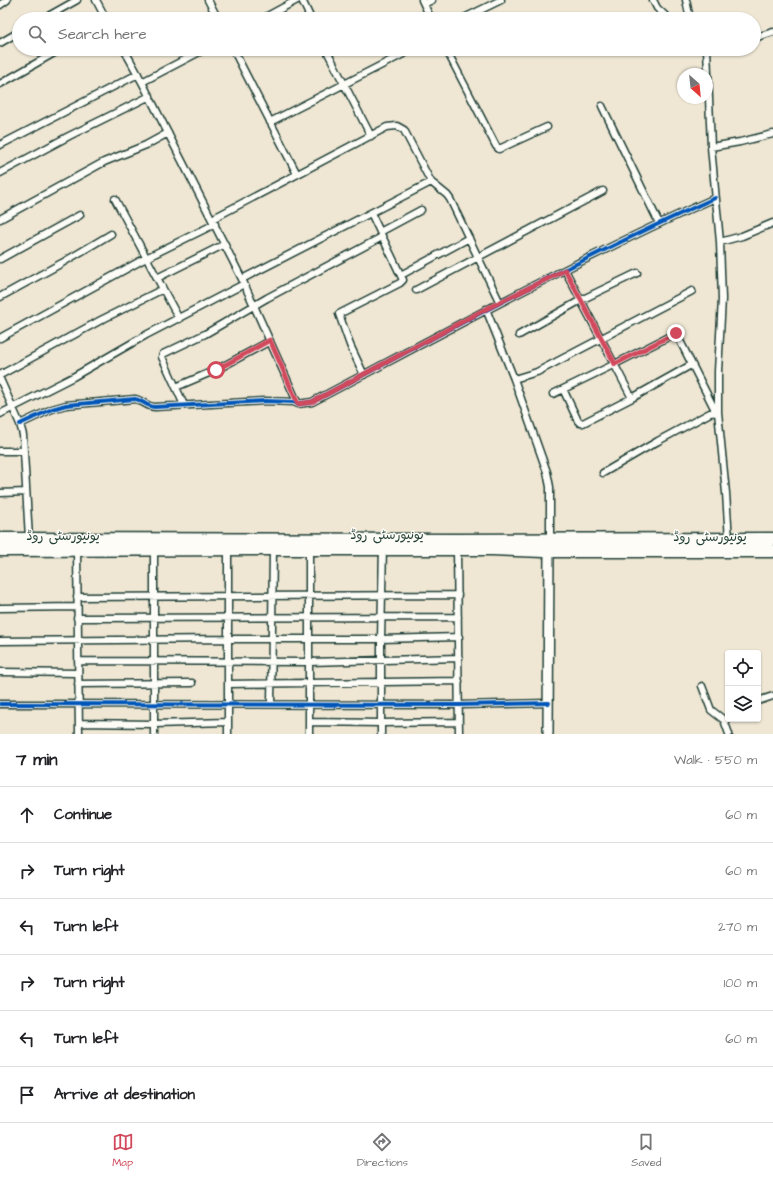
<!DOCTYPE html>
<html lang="en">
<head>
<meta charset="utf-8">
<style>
  body { margin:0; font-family:"Architects Daughter","Playpen Sans Arabic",sans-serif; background:#f6f6f6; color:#202124 }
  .controls { position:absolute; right:12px; bottom:12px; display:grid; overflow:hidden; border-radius:4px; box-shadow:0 1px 3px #0004 }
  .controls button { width:36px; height:36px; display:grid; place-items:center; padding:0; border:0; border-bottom:1px solid #e0e0e0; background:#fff; color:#202124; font:20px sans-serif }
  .compass { position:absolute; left:677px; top:68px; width:36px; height:36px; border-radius:50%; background:#fff; box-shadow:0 1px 3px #0004; rotate:153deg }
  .stop { position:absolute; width:12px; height:12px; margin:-9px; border:3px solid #d1495b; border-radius:50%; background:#fff }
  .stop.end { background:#d1495b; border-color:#fff; box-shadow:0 1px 4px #0008 }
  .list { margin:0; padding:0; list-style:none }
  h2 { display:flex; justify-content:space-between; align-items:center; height:52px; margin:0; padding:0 16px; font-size:17px }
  h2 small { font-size:13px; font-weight:400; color:#757577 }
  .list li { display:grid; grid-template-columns:26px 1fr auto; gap:12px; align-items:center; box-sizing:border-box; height:56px; padding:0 16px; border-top:1px solid #e0e0e0 }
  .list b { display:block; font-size:15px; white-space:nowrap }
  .list em { font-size:13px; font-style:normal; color:#757577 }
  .icon { flex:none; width:22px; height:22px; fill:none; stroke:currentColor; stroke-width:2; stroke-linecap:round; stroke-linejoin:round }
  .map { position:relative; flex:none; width:773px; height:734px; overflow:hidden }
  .search { position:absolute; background:#fff; box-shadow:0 1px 3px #0004; left:12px; right:12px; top:12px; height:44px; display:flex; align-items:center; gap:10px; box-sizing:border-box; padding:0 14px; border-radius:22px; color:#757577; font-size:15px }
  .sheet { height:388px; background:#fff }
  nav { display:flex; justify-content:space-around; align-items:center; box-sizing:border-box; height:56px; border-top:1px solid #e0e0e0; background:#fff; font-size:11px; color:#757577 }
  nav a { display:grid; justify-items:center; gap:2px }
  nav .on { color:#d1495b }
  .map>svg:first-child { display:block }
</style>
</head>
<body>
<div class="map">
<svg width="773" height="734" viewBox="0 0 773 734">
  <rect width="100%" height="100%" fill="#efe7d4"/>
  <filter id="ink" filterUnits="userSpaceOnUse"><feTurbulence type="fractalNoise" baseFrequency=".025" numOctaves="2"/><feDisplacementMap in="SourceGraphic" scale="8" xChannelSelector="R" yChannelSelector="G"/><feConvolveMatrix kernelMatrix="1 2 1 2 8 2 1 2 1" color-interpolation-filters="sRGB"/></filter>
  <g filter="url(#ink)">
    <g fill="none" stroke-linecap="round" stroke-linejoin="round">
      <g stroke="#1f3d34" stroke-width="9">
        <path id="street" d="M96,0L106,19
          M208,0L218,19
          M302,0L311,19
          M422,0L431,19
          M653,0L657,8L669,19
          M686,0L690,19
          M424,4L432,0
          M0,5L7,0
          M43,19L77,0
          M262,19L297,0
          M462,19L501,0
          M754,38L773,32
          M0,43L19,32
          M124,49L142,82L242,279L298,404
          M233,49L297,174
          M326,49L371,136
          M446,49L496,146L499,149L547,127
          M707,49L711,147L720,242L722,299L718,371V412L726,493L729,540
          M142,82L205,49
          M0,84L61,49
          M602,106L659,223
          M270,122L413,49
          M0,145L138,74
          M711,147L740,142L773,134
          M0,173L69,136L150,96
          M115,199L179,319
          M0,219L104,162L146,145L168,133
          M212,219L387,127L397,126L404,130L431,182L447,195L450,199L500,303
          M380,232L421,210
          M720,242L742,236L773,223
          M0,259L80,215
          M565,270L632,398
          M401,275L469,238
          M157,278L225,244
          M242,279L431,182
          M416,290L603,191
          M0,297L62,263L111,234
          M486,309L514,379L547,472L550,487V540
          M519,335L581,300L637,273
          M0,338L146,258L215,224
          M0,375L101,320L163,289
          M364,375L350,345L339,314L400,283L403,280L371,213
          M0,379L20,424L23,435L29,538
          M514,379L537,372L692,291
          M176,387L216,370L270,341
          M563,389L578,421L580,423H583L632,398L691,365
          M553,394L615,364L676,333L714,408V412
          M184,405L162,357L163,354L205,334L267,298L382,237
          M0,414L73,377L146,335L244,284
          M20,424L52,409L66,405L135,399C142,400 147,407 155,407L265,401L294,402L298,404L312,402C445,332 578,259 715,198
          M0,451H24
          M603,473L658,441L710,413L717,412
          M0,493L26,492
          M457,548L459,734
          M309,549V734
          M77,550L79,734
          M77,597L458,595
          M0,608L77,607
          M77,618L458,617
          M0,641L228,639H381L459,637
          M78,661L309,662L459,658
          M0,672L78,673
          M78,684L192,683
          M228,684L459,681
          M702,686L711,710L724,720L729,734
          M758,701L773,696
          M0,704L459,705L549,703
          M271,704L273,549
          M309,722L381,723L459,722
          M79,723L154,724L228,722
          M154,734V550
          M228,734V549
          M381,734V639L383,547"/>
      </g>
      <g stroke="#1f3d34" stroke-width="12">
        <path id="secondary" d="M548,734L549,545"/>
      </g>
      <g stroke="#1f3d34" stroke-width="15">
        <path id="highway" d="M0,539L457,540L773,539
          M0,550L273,549H492L544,551H773"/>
      </g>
      <use href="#street" stroke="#fdfcf7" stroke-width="6"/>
      <use href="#secondary" stroke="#fdfcf7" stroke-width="9"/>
      <use href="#highway" stroke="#fdfcf7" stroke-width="12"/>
      <g stroke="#fdfcf7" stroke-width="6">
        <path id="cycleway" d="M20,424L52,409L66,405L135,399C142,400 147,407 155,407L265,401L294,402L298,404L312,402C445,332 578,259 715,198
          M0,704L459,705L549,703"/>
      </g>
      <use href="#cycleway" stroke="#0057b8" stroke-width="4"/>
    </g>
  </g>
  <g fill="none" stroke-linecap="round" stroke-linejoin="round" filter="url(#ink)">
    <path stroke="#d1495b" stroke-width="5" d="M216,370L270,340L298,404L312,402L486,309L565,270L615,364L676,333"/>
  </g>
  <g text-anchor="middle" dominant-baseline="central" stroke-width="3" stroke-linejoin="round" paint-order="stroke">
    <g font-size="13" fill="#1f3d34" stroke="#fdfcf7">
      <text x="387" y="535">یونیورسٹی روڈ</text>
      <text x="63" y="536">یونیورسٹی روڈ</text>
      <text x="710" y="537">یونیورسٹی روڈ</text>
    </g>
  </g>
</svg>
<div class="controls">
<button><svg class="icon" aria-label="locate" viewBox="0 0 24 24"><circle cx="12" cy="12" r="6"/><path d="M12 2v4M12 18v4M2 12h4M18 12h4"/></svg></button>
<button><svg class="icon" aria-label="layers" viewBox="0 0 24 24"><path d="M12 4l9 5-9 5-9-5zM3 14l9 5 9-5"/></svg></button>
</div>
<svg class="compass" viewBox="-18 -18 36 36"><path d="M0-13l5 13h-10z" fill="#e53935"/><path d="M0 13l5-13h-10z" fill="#757577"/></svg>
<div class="stop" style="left:216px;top:370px"></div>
<div class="stop end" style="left:676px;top:333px"></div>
<div class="search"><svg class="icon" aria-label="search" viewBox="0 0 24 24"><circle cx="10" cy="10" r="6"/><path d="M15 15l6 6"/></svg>Search here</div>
</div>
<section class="sheet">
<h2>7 min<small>Walk · 550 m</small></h2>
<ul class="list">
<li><svg class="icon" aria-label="ahead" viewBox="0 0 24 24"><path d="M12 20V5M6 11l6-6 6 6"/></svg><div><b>Continue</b></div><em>60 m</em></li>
<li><svg class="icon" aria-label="right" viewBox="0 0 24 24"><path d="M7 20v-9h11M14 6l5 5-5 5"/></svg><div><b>Turn right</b></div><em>60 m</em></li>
<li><svg class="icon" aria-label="left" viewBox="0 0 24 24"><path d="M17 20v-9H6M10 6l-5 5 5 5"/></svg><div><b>Turn left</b></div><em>270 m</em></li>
<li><svg class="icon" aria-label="right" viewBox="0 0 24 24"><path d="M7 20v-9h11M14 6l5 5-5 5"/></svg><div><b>Turn right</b></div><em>100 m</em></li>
<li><svg class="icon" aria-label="left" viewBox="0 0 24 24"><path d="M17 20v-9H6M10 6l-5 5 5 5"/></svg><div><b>Turn left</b></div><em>60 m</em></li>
<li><svg class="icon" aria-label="arrive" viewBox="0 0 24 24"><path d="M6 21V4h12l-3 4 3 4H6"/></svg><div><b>Arrive at destination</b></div></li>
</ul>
</section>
<nav>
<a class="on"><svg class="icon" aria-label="map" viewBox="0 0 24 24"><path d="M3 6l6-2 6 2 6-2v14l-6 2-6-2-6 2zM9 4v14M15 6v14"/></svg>Map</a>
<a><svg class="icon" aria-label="directions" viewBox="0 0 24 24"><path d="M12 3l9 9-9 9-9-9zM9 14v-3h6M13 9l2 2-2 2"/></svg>Directions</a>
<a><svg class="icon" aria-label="saved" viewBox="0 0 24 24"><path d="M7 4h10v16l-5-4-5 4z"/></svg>Saved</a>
</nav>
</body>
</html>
